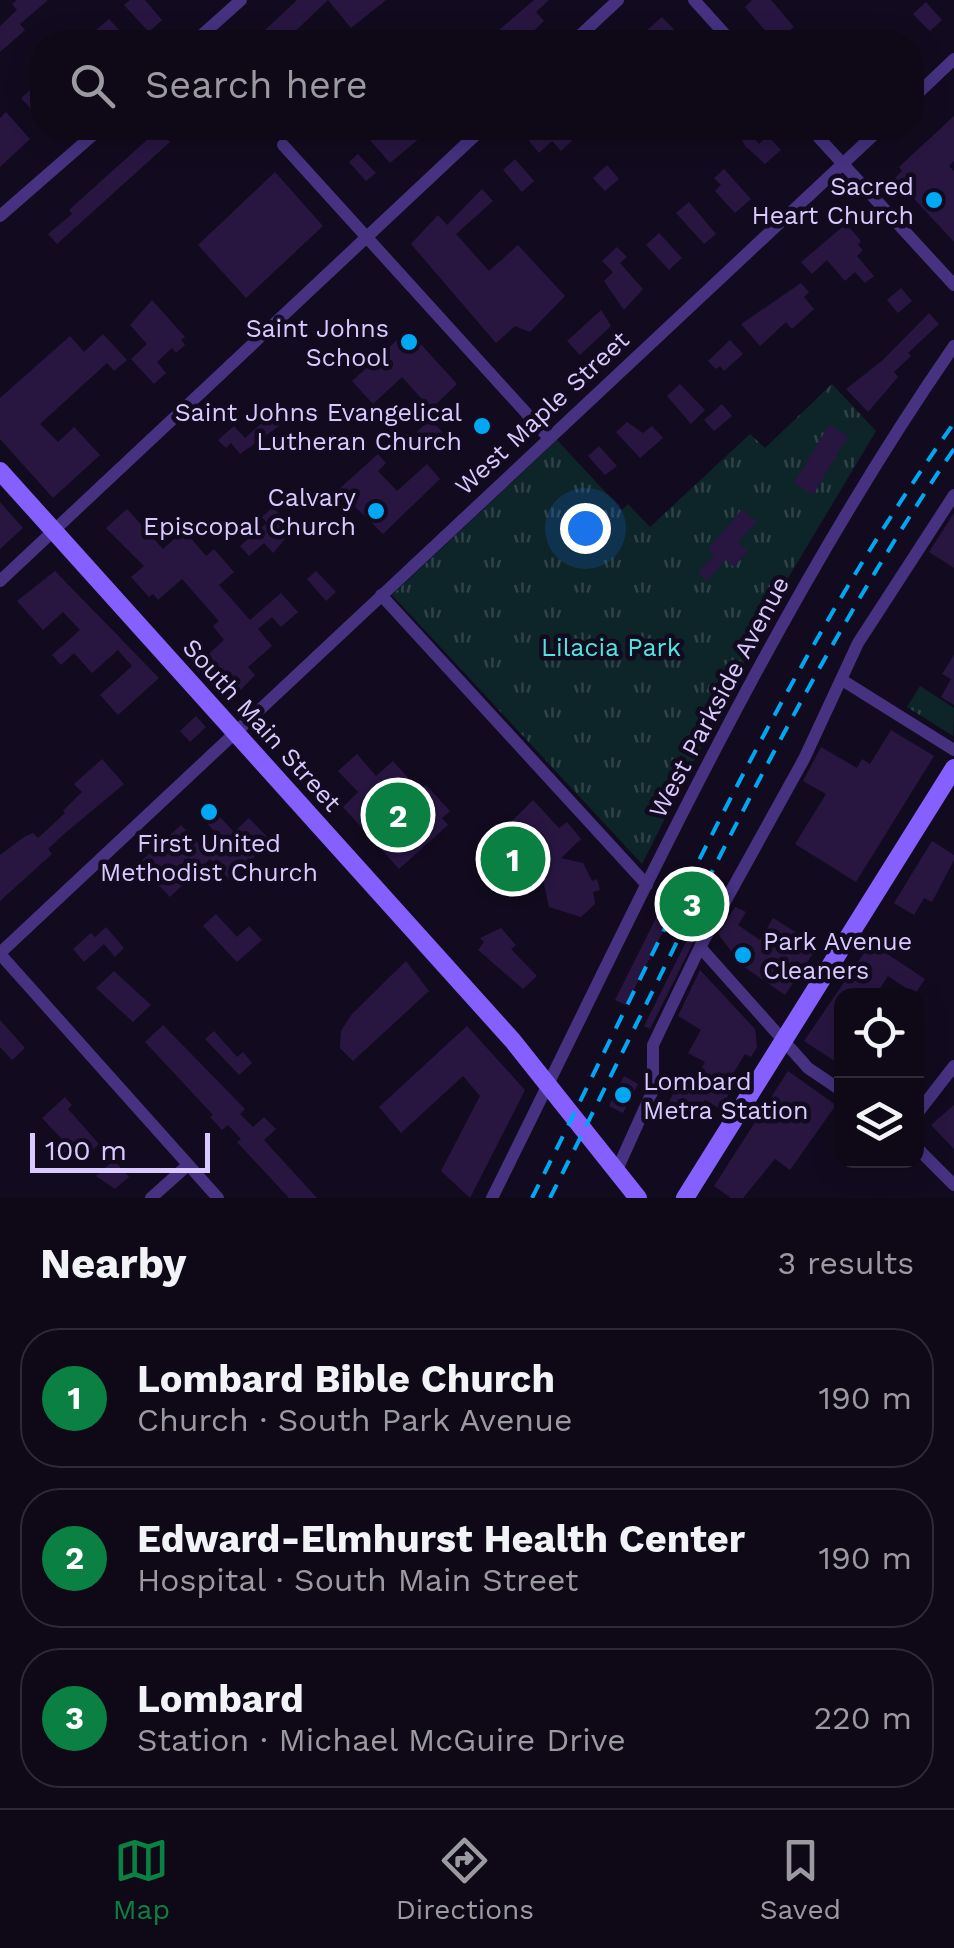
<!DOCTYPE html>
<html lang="en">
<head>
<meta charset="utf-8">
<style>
  body { margin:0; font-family:"Work Sans",sans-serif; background:#1c1624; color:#f1f3f6 }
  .controls { position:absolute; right:30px; bottom:30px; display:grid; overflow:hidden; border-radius:20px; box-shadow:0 5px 25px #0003 }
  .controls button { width:90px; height:90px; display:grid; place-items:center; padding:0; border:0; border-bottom:2px solid #2e2936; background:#0e0817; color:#f1f3f6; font:50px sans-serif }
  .scale { position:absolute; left:30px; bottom:25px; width:180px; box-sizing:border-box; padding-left:10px; border:5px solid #dac9ff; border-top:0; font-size:28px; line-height:35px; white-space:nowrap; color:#dac9ff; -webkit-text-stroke:8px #120b1f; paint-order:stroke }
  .you { position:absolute; left:585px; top:528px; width:35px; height:35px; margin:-25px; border:8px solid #fff; border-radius:50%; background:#1a73e8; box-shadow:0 0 0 15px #1a73e833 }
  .badge { display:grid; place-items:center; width:65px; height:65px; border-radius:50%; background:#0b8043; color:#fff; font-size:32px; font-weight:700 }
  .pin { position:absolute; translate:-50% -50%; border:5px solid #fff; box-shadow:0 2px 10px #0006 }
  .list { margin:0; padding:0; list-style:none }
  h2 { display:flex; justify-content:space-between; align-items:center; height:130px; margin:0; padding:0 40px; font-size:42px }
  h2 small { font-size:32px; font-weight:400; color:#9b9aa1 }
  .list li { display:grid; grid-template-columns:65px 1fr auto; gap:30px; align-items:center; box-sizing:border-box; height:140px; margin:0 20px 20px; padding:0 20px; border:2px solid #2e2936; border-radius:40px }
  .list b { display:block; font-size:38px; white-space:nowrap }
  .list p { margin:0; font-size:32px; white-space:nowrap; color:#9b9aa1 }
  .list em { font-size:32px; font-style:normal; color:#9b9aa1 }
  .icon { flex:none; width:55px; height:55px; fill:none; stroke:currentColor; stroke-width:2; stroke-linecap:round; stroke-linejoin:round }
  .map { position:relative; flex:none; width:954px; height:1198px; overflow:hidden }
  .search { position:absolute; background:#0e0817; box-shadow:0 5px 25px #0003; left:30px; right:30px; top:30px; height:110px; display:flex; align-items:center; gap:25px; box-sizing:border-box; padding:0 35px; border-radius:40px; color:#9b9aa1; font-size:38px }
  .sheet { height:610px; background:#0e0817 }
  nav { display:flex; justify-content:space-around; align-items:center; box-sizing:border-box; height:140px; border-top:2px solid #2e2936; background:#0e0817; font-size:28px; color:#9b9aa1 }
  nav a { display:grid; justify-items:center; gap:5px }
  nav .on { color:#0b8043 }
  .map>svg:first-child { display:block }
</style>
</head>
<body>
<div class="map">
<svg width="954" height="1198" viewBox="0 0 954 1198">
  <defs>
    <pattern id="park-tufts" width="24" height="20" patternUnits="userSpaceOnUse" patternTransform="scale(2.5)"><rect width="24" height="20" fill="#0d2429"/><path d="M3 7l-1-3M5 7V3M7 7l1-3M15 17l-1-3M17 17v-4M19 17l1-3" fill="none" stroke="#304249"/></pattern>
  </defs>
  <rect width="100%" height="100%" fill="#120b1f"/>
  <path fill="url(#park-tufts)" d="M832,384L876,431L779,593L642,864L392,595L557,440L622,510L628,504L650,527L750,434L765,448Z
    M920,686L954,708L953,736L907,707Z"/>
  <path fill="#281641" d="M17,0H48L20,24L25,30L0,52V26L17,10L12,4Z
    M130,0H145L162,20L149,32L124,5Z
    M297,0H386L351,28L328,0L284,42H262L268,37L263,32Z
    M534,0H549L536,12L544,21L522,42H485Z
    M752,0H771L794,27L775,42L745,7Z
    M926,2L942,20L930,31L913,14Z
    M662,17L686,42H657L646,31Z
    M109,19L130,42H83L95,31Z
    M35,86L42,94V121L21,98Z
    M6,112L30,139L0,167V118Z
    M954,116V161L949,166L954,171V242L895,178L902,171L899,167Z
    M380,128H432L390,163L368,138Z
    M544,128H561L572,141L561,151L552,141L539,153L529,141Z
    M745,128L759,144L768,136L781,150L765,164L745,146L739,134Z
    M159,129L170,142L57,244L48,234L72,214L69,210Z
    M358,154L376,173L366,181L349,162Z
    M515,159L534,181L522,192L503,170Z
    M607,165L619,179L605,191L593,178Z
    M724,169L751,199L735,213L715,191L721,185L714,178Z
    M275,172L323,226L246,298L198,245Z
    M482,189L493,201L456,234L489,271L518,245L565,296L530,332L515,326L496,343L411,244L438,215L447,225Z
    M689,202L716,234L704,244L676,213Z
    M846,224L861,241L858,245L863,250L857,256L874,276L865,283L855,272L845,281L827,260L812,274L801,262Z
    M659,233L682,258L669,270L646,245Z
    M617,247L627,257L620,263L643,289L624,310L604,281L613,272L602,261Z
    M801,283L809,292L804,297L814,309L792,329L786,322L760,346L741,324Z
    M901,288L912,301L898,313L887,300Z
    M152,300L185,337L181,340L185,345L176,353L172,348L157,362L166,373L154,384L131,359L147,344L130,325Z
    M601,310L611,326L580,355L567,341Z
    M929,313L939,324L908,353L911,356L894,372L898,377L868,412L846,389L883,360Z
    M408,330L457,384L431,409L402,377L373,404L352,381Z
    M103,334L127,360L114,371L107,363L40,424L58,442L74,427L100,455L53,498L0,439V398L70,336L84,352Z
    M730,340L743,354L724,371L720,366L716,369L708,361Z
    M680,384L705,410L691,424L667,396Z
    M722,404L732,416L714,431L704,420Z
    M280,407L290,418L240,454L231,443L226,448L218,440L234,426L245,438Z
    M430,419L445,435L432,448L417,432Z
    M627,422L643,433L652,426L663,438L640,458L616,432Z
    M829,425L848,436L813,495L794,483Z
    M599,446L617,466L605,475L588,456Z
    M378,454L386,463L378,471L397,491L427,464L440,479L383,534L338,490Z
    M0,502L23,528L0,549Z
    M273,507L293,529L273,553L264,543L249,556L240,546L267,523L262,517Z
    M127,509L163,549L184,530L206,556L214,549L234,572L219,585L250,620L281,593L298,612L281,627L272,617L258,629L272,646L248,667L255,675L232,699L200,662L224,640L213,626L219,621L182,579L158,600L153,594L149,597L131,577L144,566L106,528Z
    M742,509L757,522L738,542L748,551L734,567L726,560L707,581L698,573L714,555L708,549Z
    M954,513V568L929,552Z
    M55,571L159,678L118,715L100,695L132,666L118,650L92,673L74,653L61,665L52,655L80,630L63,612L43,630L17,601Z
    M316,571L336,592L326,601L307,579Z
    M954,655V705L941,697L951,679L942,674Z
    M196,716L206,727L190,742L180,731Z
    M891,730L934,756L856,882L795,844L826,794L803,781L821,747L857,768L862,759L870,764Z
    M357,754L376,776L393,761L419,790L426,785L450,811L442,818L448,825L399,869L343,807L358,792L338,771Z
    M102,759L124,784L64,834L48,849L52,854L0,901V855L24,837L33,833L38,838L65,813L63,811L82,792L74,784Z
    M533,800L559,828L567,822L581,839L561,858L583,863L592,881L597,879L600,890L593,892L595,904L581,917L549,907L543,880L527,894L485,848Z
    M215,812L234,832L249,818L271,841L230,880L210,859L170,897L138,864L181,825L201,846L215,832L205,821Z
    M932,841L954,855V860L932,902L924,898L914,915L894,903Z
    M674,882L685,888L626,1005L615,1000Z
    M708,898L714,901L650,1029L644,1026Z
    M735,907L746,912L738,925L760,940L773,918L818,946L785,995L743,966L718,934Z
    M216,914L237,937L249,926L262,940L237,962L203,926Z
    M106,927L124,948L115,957L104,944L84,962L73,949L91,933L95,937Z
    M501,928L516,945L511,949L537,976L523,989L478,950L484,942L480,938Z
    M871,943L925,979L915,994L888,976L875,996H842V1066L804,1041Z
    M406,961L429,991L353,1061L340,1048L341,1031L352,1014Z
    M700,970L755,1029L757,1047L751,1057L745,1054L731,1077L737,1081L720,1109L705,1100L691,1122L666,1108L678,1084L688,1090L705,1062L688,1053L701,1030L678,1016Z
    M114,971L151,1005L133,1022L96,988Z
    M0,1020L25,1048L12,1060L0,1047Z
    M163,1025L245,1109L240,1114L253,1127L264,1117L276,1129L264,1140L317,1198H289L237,1142L241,1139L228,1125L222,1130L210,1117L213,1115L145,1042Z
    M467,1026L525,1090L470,1198L441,1171L480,1096L463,1076L401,1133L379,1107Z
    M214,1031L237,1057L243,1052L252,1063L239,1075L205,1039Z
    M788,1071L836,1105L790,1170L775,1159L743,1198H731L714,1186Z
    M624,1076L638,1084L623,1113L609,1106Z
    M65,1097L72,1105L68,1109L99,1144L88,1154L78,1144L66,1154L56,1143L61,1138L42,1118Z
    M954,1105V1149L931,1125Z
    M114,1160L129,1177L115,1189L96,1176Z"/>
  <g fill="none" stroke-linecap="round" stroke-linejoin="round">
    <path stroke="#463281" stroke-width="12" d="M694,0L732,42
      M194,42L241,0
      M573,42L618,0
      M912,99L954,59
      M810,128L954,285
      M283,145L548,437
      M0,216L101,128
      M0,581L483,128
      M381,595L647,885
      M842,680L954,750
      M700,947L808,1068L842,1091
      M0,953L881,128
      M0,954L218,1198
      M916,1115L954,1066
      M916,1147L954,1185
      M616,1172L653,1090V1045L700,947L804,759L858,643L954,495
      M151,1198L188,1165
      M492,1198C636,909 770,612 954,346"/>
    <path stroke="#8560ff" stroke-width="18" d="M0,471L513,1041L638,1198
      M685,1198L954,768"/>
    <path stroke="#00a8f4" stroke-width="4" stroke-dasharray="15 12" stroke-linecap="butt" d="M532,1198C664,936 784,662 954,423
      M550,1198C678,945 794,684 954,449"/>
  </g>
  <g fill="#00a8f4" stroke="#120b1f" stroke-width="4">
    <circle cx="934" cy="200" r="10"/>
    <circle cx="409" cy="342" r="10"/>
    <circle cx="482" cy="426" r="10"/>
    <circle cx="376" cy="511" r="10"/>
    <circle cx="209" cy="812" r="10"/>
    <circle cx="743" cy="955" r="10"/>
    <circle cx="623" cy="1095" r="10"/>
  </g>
  <g text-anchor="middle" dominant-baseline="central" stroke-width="9" stroke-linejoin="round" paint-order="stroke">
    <g font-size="25" fill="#dac9ff" stroke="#120b1f" text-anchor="end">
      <text x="914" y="186">Sacred<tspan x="914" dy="29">Heart Church</tspan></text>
      <text x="389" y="328">Saint Johns<tspan x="389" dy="29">School</tspan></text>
      <text x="462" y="412">Saint Johns Evangelical<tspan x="462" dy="29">Lutheran Church</tspan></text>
      <text x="356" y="497">Calvary<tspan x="356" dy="29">Episcopal Church</tspan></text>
      <text x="209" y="843" text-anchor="middle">First United<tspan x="209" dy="29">Methodist Church</tspan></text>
      <text x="763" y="941" text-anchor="start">Park Avenue<tspan x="763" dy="29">Cleaners</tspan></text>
      <text x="643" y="1081" text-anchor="start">Lombard<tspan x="643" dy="29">Metra Station</tspan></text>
    </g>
    <g font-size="25" fill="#dac9ff" stroke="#120b1f">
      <text transform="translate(542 413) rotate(-43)">West Maple Street</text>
      <text transform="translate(719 697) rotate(-62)">West Parkside Avenue</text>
      <text transform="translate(262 725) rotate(48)">South Main Street</text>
    </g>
    <g font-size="25" fill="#4ee6e0" stroke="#120b1f">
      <text x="611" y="647">Lilacia Park</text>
    </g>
  </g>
</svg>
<div class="controls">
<button><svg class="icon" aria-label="locate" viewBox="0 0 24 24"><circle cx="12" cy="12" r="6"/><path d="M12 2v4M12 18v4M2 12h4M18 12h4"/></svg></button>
<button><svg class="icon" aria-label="layers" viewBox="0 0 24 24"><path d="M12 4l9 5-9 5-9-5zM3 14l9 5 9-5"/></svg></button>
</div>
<div class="scale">100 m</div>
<div class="you"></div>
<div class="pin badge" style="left:513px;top:859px">1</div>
<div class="pin badge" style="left:398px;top:815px">2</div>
<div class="pin badge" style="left:692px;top:904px">3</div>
<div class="search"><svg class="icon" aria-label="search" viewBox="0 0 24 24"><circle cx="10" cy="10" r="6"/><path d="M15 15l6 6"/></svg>Search here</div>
</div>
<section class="sheet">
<h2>Nearby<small>3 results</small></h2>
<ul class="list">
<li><span class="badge">1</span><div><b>Lombard Bible Church</b><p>Church · South Park Avenue</p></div><em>190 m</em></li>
<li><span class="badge">2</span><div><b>Edward-Elmhurst Health Center</b><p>Hospital · South Main Street</p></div><em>190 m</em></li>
<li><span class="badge">3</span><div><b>Lombard</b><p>Station · Michael McGuire Drive</p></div><em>220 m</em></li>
</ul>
</section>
<nav>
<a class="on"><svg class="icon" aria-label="map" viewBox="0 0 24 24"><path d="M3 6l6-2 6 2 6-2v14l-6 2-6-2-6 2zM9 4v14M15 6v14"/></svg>Map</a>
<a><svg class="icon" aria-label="directions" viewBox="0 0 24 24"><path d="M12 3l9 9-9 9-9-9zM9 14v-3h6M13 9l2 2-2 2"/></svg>Directions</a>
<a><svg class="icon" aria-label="saved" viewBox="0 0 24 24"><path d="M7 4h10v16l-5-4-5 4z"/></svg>Saved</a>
</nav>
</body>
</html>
